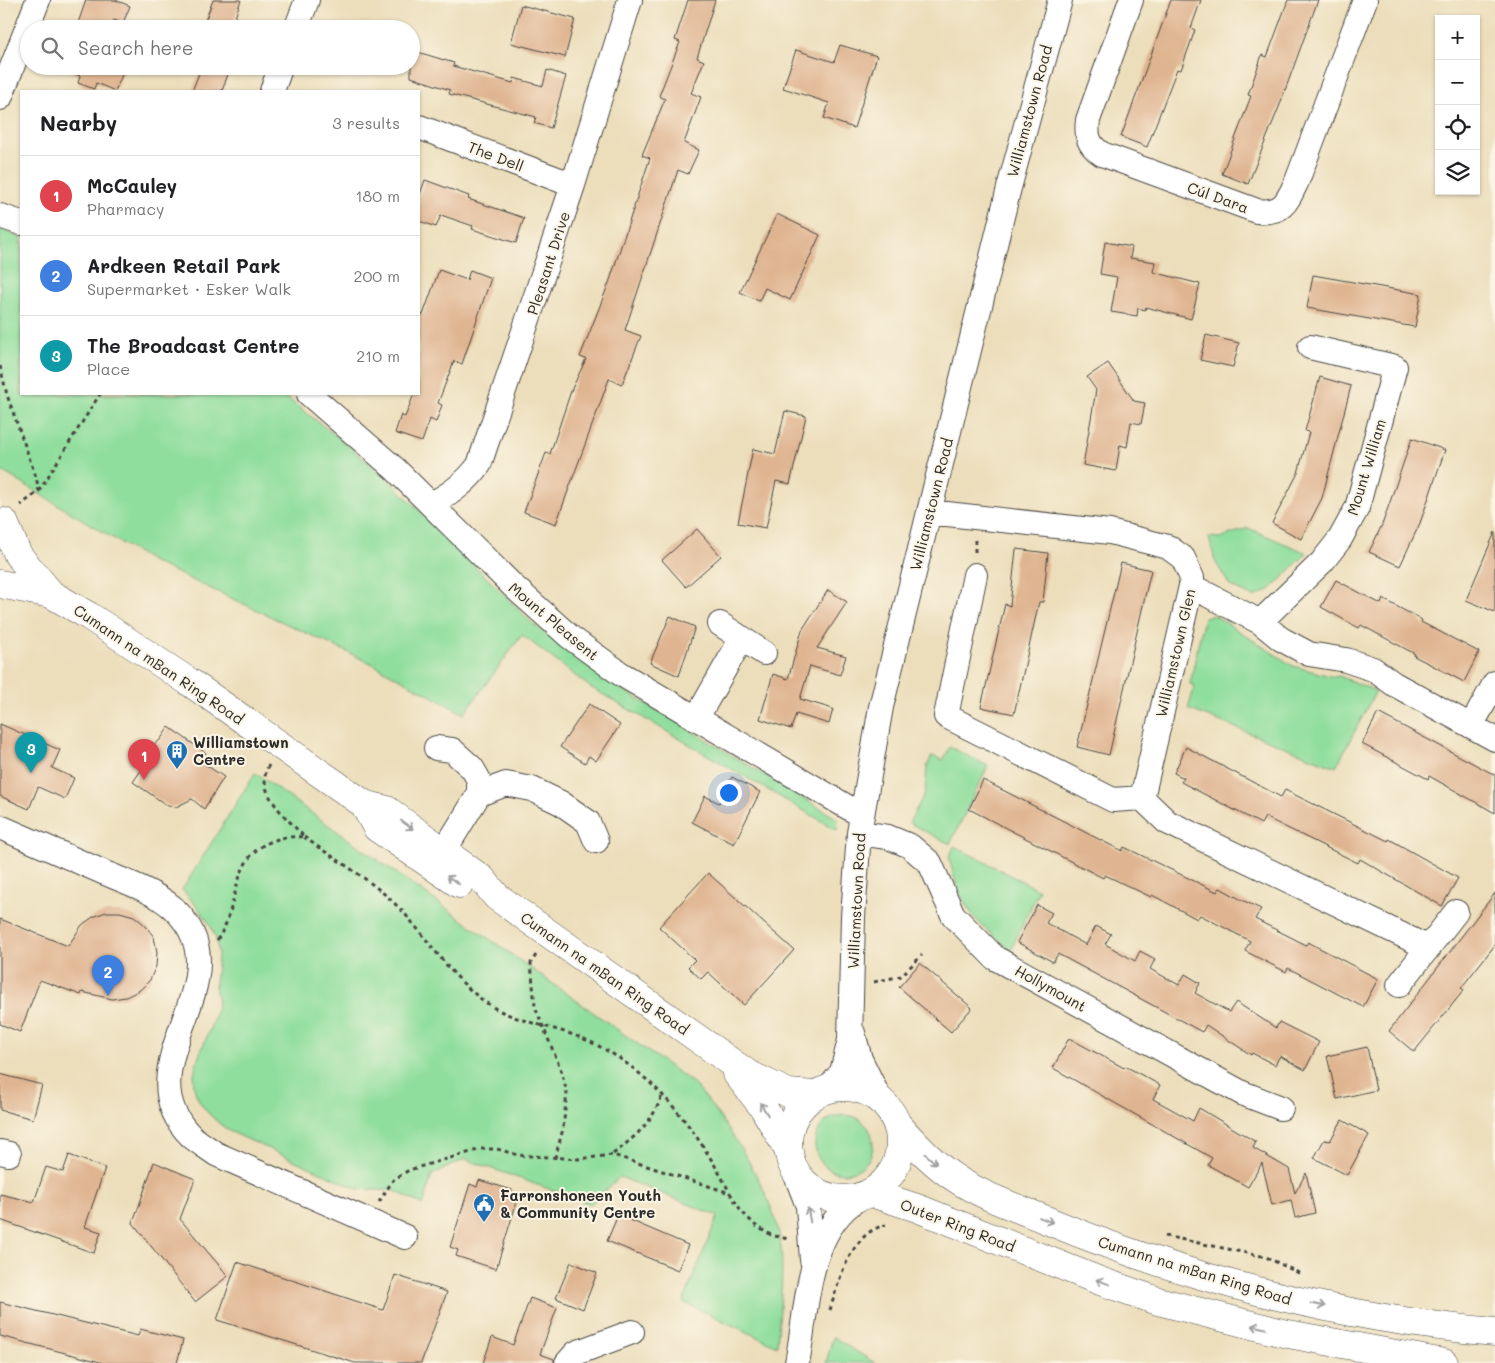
<!DOCTYPE html>
<html lang="en">
<head>
<meta charset="utf-8">
<style>
  body { margin:0; font-family:Mali,sans-serif; background:#f6f6f6; color:#202124 }
  .controls { position:absolute; right:15px; top:15px; display:grid; overflow:hidden; border-radius:0px; box-shadow:0 1px 4px #0004 }
  .controls button { width:45px; height:45px; display:grid; place-items:center; padding:0; border:0; border-bottom:1px solid #e0e0e0; background:#fff; color:#202124; font:25px sans-serif }
  .you { position:absolute; left:728px; top:792px; width:18px; height:18px; margin:-12px; border:4px solid #fff; border-radius:50%; background:#1a73e8; box-shadow:0 0 0 8px #1a73e833 }
  .badge { display:grid; place-items:center; width:32px; height:32px; border-radius:50%; background:#1f6fb2; color:#fff; font-size:16px; font-weight:700 }
  .pin { position:absolute; translate:-50% -41px; filter:drop-shadow(0 1px 2px #0008) }
  .pin::after { content:''; position:absolute; top:26px; width:18px; height:15px; background:inherit; clip-path:polygon(0 0,100% 0,50% 100%) }
  .list { margin:0; padding:0; list-style:none }
  h2 { display:flex; justify-content:space-between; align-items:center; height:65px; margin:0; padding:0 20px; font-size:21px }
  h2 small { font-size:16px; font-weight:400; color:#757577 }
  .list li { display:grid; grid-template-columns:32px 1fr auto; gap:15px; align-items:center; box-sizing:border-box; height:80px; padding:0 20px; border-top:1px solid #e0e0e0 }
  .list b { display:block; font-size:19px; white-space:nowrap }
  .list p { margin:0; font-size:16px; white-space:nowrap; color:#757577 }
  .list em { font-size:16px; font-style:normal; color:#757577 }
  .icon { flex:none; width:28px; height:28px; fill:none; stroke:currentColor; stroke-width:2; stroke-linecap:round; stroke-linejoin:round }
  .map { position:relative; flex:none; width:1495px; height:1363px; overflow:hidden }
  .search { position:absolute; background:#fff; box-shadow:0 1px 4px #0004; left:20px; top:20px; width:400px; height:55px; display:flex; align-items:center; gap:12px; box-sizing:border-box; padding:0 18px; border-radius:28px; color:#757577; font-size:19px }
  .panel { position:absolute; background:#fff; box-shadow:0 1px 4px #0004; left:20px; top:90px; width:400px; height:305px; border-radius:0px }
  .map>svg:first-child { display:block }
</style>
</head>
<body>
<div class="map">
<svg width="1495" height="1363" viewBox="0 0 1495 1363">
  <rect width="100%" height="100%" fill="#fcf5e5"/>
  <filter id="ink" filterUnits="userSpaceOnUse"><feTurbulence type="fractalNoise" baseFrequency=".02" numOctaves="2"/><feDisplacementMap in="SourceGraphic" scale="10" xChannelSelector="R" yChannelSelector="G"/><feConvolveMatrix kernelMatrix="1 2 1 2 8 2 1 2 1" color-interpolation-filters="sRGB"/></filter>
  <filter id="wash" filterUnits="userSpaceOnUse"><feTurbulence type="fractalNoise" baseFrequency=".0096" numOctaves="4" result="noise"/><feDisplacementMap in="SourceGraphic" scale="20" xChannelSelector="R" yChannelSelector="G"/><feGaussianBlur stdDeviation="1.12" result="paint"/><feColorMatrix in="noise" values="0 0 0 0 0 0 0 0 0 0 0 0 0 0 0 0 0 1.4 0 .05"/><feComposite in="paint" operator="in"/></filter>
  <g filter="url(#wash)">
    <rect width="100%" height="100%" fill="#ecdebb"/>
    <path fill="#8fde9d" stroke="#5d8464" d="M0,229L21,238V394H282L344,442L395,486L533,624L600,676L838,819L837,830L590,687L522,635L464,714L373,664L151,561L0,470Z
      M1248,528L1307,553L1271,589L1254,597L1230,586L1215,561L1209,537L1220,538Z
      M1214,615L1293,666L1334,677L1339,676L1376,691L1336,767L1188,709L1195,686L1190,684L1204,617Z
      M950,747L988,766L950,844L909,823L925,793L927,766L932,756L943,760Z
      M255,773L693,1083C726,1121 777,1196 781,1247C784,1279 779,1314 777,1346L683,1302L718,1216L620,1177L591,1204L465,1159L432,1175L423,1205L395,1191L358,1189L229,1131C168,1086 201,1064 217,1008C219,1001 216,993 215,986C215,972 220,958 217,944C213,923 196,905 182,890Z
      M954,846L1039,890L1011,950C971,919 961,907 949,858Z
      M815 1144a29 29 0 1 1 58 0a29 29 0 1 1-58 0Z
      M833,1337L875,1363H826Z"/>
    <g id="blocks">
      <path fill="#dfb490" d="M86,0H115L130,6L123,23L114,20L110,29H76Z
        M213,0H241L231,29H202Z
        M688,0H715L697,58L704,61L691,93L701,97L684,143L699,150L688,174L678,170L625,330L641,336L622,384L609,379L556,524L524,512L546,453L550,454L571,391L586,359L580,357L610,280L650,158L642,155L665,99L659,96L680,42L675,40Z
        M1171,0H1201L1191,28L1195,30L1181,70L1177,69L1147,147L1121,137Z
        M1288,0H1318L1279,107L1248,184L1222,174L1251,96L1248,95L1262,55L1267,57Z
        M521,5L575,19L565,57L511,43Z
        M840,45L877,56L854,128L824,118L829,103L783,88L796,50L834,62Z
        M411,50L454,63L453,66L513,83L514,78L543,86L547,70L566,76L551,128L534,123L536,117L449,94L450,90L411,77Z
        M57,66H126L115,91L96,83L94,89L78,83L80,76Z
        M202,66H231L222,91H192Z
        M425,180L469,196L468,199L524,218L516,243L472,229L473,226L441,215L436,227L419,221V197Z
        M777,214L820,235L790,300L765,288L759,301L740,292Z
        M1105,242L1132,247L1130,258L1155,262L1153,272L1200,284L1191,319L1146,307L1145,310L1138,308L1137,316L1111,312L1117,277L1100,274Z
        M439,270L467,280L470,270L491,278L462,364L454,361L438,403L442,405L436,422L430,419L422,442L395,433L401,415L405,417L414,394H419V314L423,315Z
        M1313,275L1421,294L1415,327L1307,308Z
        M1206,335L1239,343L1233,367L1200,360Z
        M1108,363L1134,401L1145,403L1141,424L1131,422L1127,447L1120,445L1116,471L1083,465L1096,390L1087,377Z
        M1320,377L1351,386L1322,498L1301,539L1272,523L1298,473L1309,432L1305,431Z
        M785,411L806,416L790,484L776,481L766,528L738,523L753,449L775,454Z
        M1412,438L1445,450L1420,523L1400,566L1369,552L1382,525Z
        M697,529L721,556L686,587L662,560Z
        M1495,532V612L1466,600Z
        M1016,549L1048,553L1043,602H1039L1014,714L981,707L1005,604L1010,606Z
        M1121,563L1151,570L1109,755L1077,747Z
        M1336,580L1381,604L1383,599L1422,620L1421,622L1479,652L1464,682L1414,656L1415,654L1387,639L1361,625L1359,628L1321,607Z
        M828,590L847,602L817,648L846,656L840,675L810,666L800,699L833,709L829,724L796,714L791,729L760,719L773,674L788,679L802,630Z
        M670,616L695,627L679,676L650,663Z
        M589,704L620,725L596,761L589,756L585,763L560,747Z
        M1378,713L1495,775V813L1429,776L1428,779L1362,744Z
        M0,724L60,750L52,768L74,778L65,799L38,787L29,809L0,796Z
        M169,727L206,753L200,761L224,777L204,809L192,799L176,807L168,806L133,782L146,763L149,749L160,740Z
        M1186,747L1281,797L1285,790L1388,841L1389,839L1458,878L1442,906L1360,859L1358,863L1265,817L1261,824L1181,782L1184,778L1174,773Z
        M732,777L760,792L734,844L692,822L705,796L719,803Z
        M983,780L1122,851L1124,847L1217,892L1220,888L1240,899L1261,909L1255,919L1306,945L1308,942L1378,979L1363,1007L1288,968L1286,972L1245,951L1250,941L1200,915L1197,919L1152,895L1151,897L1105,875L1103,878L969,809Z
        M708,873L794,950L744,1005L708,972L701,979L688,967L695,960L659,927Z
        M1495,893V945L1461,988L1464,990L1414,1052L1389,1031Z
        M1037,905L1052,913L1046,923L1086,945L1096,926L1111,934L1105,944L1135,961L1140,951L1155,959L1150,969L1179,985L1185,974L1200,983L1195,993L1229,1012L1236,1002L1276,1028L1279,1022L1319,1042L1305,1070L1280,1056L1275,1065L1252,1053L1251,1055L1206,1025L1202,1032L1058,954L1053,962L1017,942Z
        M106,912H120L134,916L145,925L154,937L157,952L156,966L150,980L140,990L126,997L112,999L82,992L81,995L40,980L20,1032L0,1024V919L68,946L82,925L93,917Z
        M920,963L972,1008L951,1032L899,987Z
        M1069,1038L1124,1068L1125,1066L1160,1085L1153,1099L1193,1121L1199,1108L1256,1142L1253,1148L1289,1169L1295,1193L1306,1173L1315,1213L1295,1218L1291,1200L1272,1205L1262,1163L1248,1187L1208,1165L1212,1158L1053,1068Z
        M1367,1047L1376,1090L1337,1099L1327,1056Z
        M0,1074L42,1085L33,1119L0,1110Z
        M1342,1120L1369,1135L1347,1175L1314,1158L1324,1140L1330,1141Z
        M69,1155L105,1168L85,1227L101,1232L94,1253L0,1220V1194L34,1202L46,1167L63,1172Z
        M154,1162L195,1179L180,1219L228,1276L195,1302L133,1223Z
        M479,1180L512,1190L510,1196L518,1198L496,1269L456,1256L458,1250L450,1247L470,1184L477,1187Z
        M618,1215L688,1245L678,1270L607,1241Z
        M237,1262L383,1310L395,1275L447,1292L421,1363H355L217,1320Z
        M571,1262L597,1273L583,1309L556,1298Z
        M530,1298L557,1308L540,1354L554,1359V1363H483L492,1337L513,1345Z
        M0,1302L138,1336L140,1329L183,1340L177,1363H104L0,1336Z"/>
    </g>
  </g>
  <g filter="url(#ink)">
    <use href="#blocks" fill-opacity="0" stroke="#484641" stroke-width="1"/>
    <g fill="none" stroke-linecap="round" stroke-linejoin="round">
      <g stroke="#484641" stroke-width="26">
        <path id="minor" d="M1131,0L1088,120C1086,136 1088,145 1102,154L1257,211C1283,214 1287,202 1297,181L1365,0
          M296,29L307,0
          M272,91L281,66
          M0,98L38,0
          M419,127L573,185
          M0,216L21,223
          M309,394L395,469L513,586L570,637L621,674L861,815
          M431,504C451,494 466,483 479,465L573,185L630,0
          M929,512L1110,532L1168,547L1183,558L1192,578L1191,586L1142,798
          M975,575L946,716L1113,800L1142,798L1167,822L1429,948
          M1191,586L1260,622L1281,639L1309,654L1346,660L1373,669L1394,684L1495,739
          M1260,622L1322,562L1340,539L1357,508L1395,367L1310,347
          M720,624L764,653
          M696,719L742,638
          M1471,726L1495,683
          M436,748L452,750L472,768L479,780V794L444,851
          M479,794L506,784L532,789L561,803L588,822L596,841
          M0,827C35,842 70,858 105,873C127,882 153,891 172,907C251,978 118,1064 191,1136C199,1143 208,1148 216,1154L405,1237
          M859,833L888,837L910,846L930,863L953,915L995,958L1242,1093L1281,1108
          M1399,985L1456,912
          M853,1033L860,1059L880,1100
          M828,1089L842,1072L850,1040L853,917L859,833L881,707L1009,188L1060,0
          M0,1152L9,1154
          M793,1167L808,1206L812,1260
          M567,1363L576,1353L632,1332
          M797,1363C808,1307 806,1231 859,1198"/>
      </g>
      <g stroke="#484641" stroke-width="29">
        <path id="major" d="M4,522L18,555L51,594
          M0,584L51,594L89,616L188,681L364,804L387,810L403,822L482,879L497,897L748,1074L788,1093L815,1095
          M364,804L377,828L459,884
          M737,1074L763,1107L789,1151
          M788 1143a56 56 0 1 1 112 0a56 56 0 1 1-112 0Z
          M897,1124C916,1145 934,1165 958,1180C986,1198 1021,1209 1051,1222C1191,1280 1344,1319 1495,1332
          M871,1193L917,1208L1100,1281L1158,1301L1283,1333L1444,1363"/>
      </g>
      <path stroke="#484641" stroke-width="3" stroke-dasharray="4 4" stroke-linecap="butt" d="M0,366L7,395L36,477L39,491L21,505
        M39,491L100,394
        M975,540V553
        M304,837C337,861 376,882 404,913C432,944 450,976 485,1002C515,1023 551,1025 584,1039C651,1068 697,1129 730,1193
        M217,940C240,908 230,858 270,842C282,837 291,836 304,837C288,818 253,792 269,765
        M536,955L531,963L535,1007L561,1070L567,1093L563,1129L555,1158
        M874,982L901,976L922,955
        M613,1154C635,1137 653,1122 662,1095
        M379,1202L393,1180L409,1170L481,1149H497L518,1155L578,1159L613,1155L730,1193L742,1212L756,1226L771,1235L788,1239
        M1165,1236L1266,1257L1301,1274
        M830,1310C839,1280 851,1232 886,1225"/>
      <use href="#minor" stroke="#fff" stroke-width="24"/>
      <use href="#major" stroke="#fff" stroke-width="28"/>
    </g>
    <defs><path id="oneway-shaft" d="M-6 0H5M1.5-3L5.5 0L1.5 3" fill="none" stroke-width="1.6" stroke-linecap="round" stroke-linejoin="round" transform="scale(1.25)"/></defs>
    <g stroke="#a0a0a0">
      <use href="#oneway-shaft" transform="translate(407 825) rotate(36)"/>
      <use href="#oneway-shaft" transform="translate(453 880) rotate(-146)"/>
      <use href="#oneway-shaft" transform="translate(764 1109) rotate(-122)"/>
      <use href="#oneway-shaft" transform="translate(931 1159) rotate(42)"/>
      <use href="#oneway-shaft" transform="translate(809 1215) rotate(-100)"/>
      <use href="#oneway-shaft" transform="translate(1046 1220) rotate(22)"/>
      <use href="#oneway-shaft" transform="translate(1103 1282) rotate(-160)"/>
      <use href="#oneway-shaft" transform="translate(1318 1305) rotate(12)"/>
      <use href="#oneway-shaft" transform="translate(1259 1327) rotate(-167)"/>
    </g>
  </g>
  <defs>
    <g id="building-pin" transform="scale(1.125)"><path d="M0 17L-7.5 6A9.5 9.5 0 1 1 7.5 6Z" fill="#1f6fb2" stroke="#fcf5e5"/><path d="M-4-6H4V6H1V3H-1V6H-4ZM-2.5-4.3h1.7v1.8h-1.7ZM.8-4.3h1.7v1.8H.8ZM-2.5-1h1.7V.8h-1.7ZM.8-1h1.7V.8H.8Z" fill="#fff"/></g>
    <g id="civic-pin" transform="scale(1.125)"><path d="M0 17L-7.5 6A9.5 9.5 0 1 1 7.5 6Z" fill="#1f6fb2" stroke="#fcf5e5"/><path d="M-.6-6.5H3V-4.5H.6V-3L4-1V1h2V6H-6V1h2V-1L-.6-3ZM-1.2 2.5V6h2.4V2.5Z" fill="#fff"/></g>
  </defs>
  <g fill-rule="evenodd">
    <use href="#building-pin" x="177" y="751"/>
    <use href="#civic-pin" x="484" y="1204"/>
  </g>
  <g text-anchor="middle" dominant-baseline="central" stroke-width="4" stroke-linejoin="round" paint-order="stroke">
    <g font-size="15" fill="#2b2b2b" stroke="#fcf5e5">
      <text transform="translate(1029 111) rotate(-75)">Williamstown Road</text>
      <text transform="translate(496 156) rotate(21)">The Dell</text>
      <text transform="translate(1218 197) rotate(20)">Cúl Dara</text>
      <text transform="translate(548 263) rotate(-72)">Pleasant Drive</text>
      <text transform="translate(1366 467) rotate(-73)">Mount William</text>
      <text transform="translate(931 504) rotate(-76)">Williamstown Road</text>
      <text transform="translate(554 621) rotate(40)">Mount Pleasent</text>
      <text transform="translate(1175 653) rotate(-77)">Williamstown Glen</text>
      <text transform="translate(159 664) rotate(34)">Cumann na mBan Ring Road</text>
      <text transform="translate(856 901) rotate(-87)">Williamstown Road</text>
      <text transform="translate(605 973) rotate(35)">Cumann na mBan Ring Road</text>
      <text transform="translate(1051 988) rotate(29)">Hollymount</text>
      <text transform="translate(958 1225) rotate(21)">Outer Ring Road</text>
      <text transform="translate(1195 1270) rotate(17)">Cumann na mBan Ring Road</text>
    </g>
    <g font-size="15" font-weight="bold" fill="#2b2b2b" stroke="#fcf5e5" text-anchor="start">
      <text x="193" y="742">Williamstown<tspan x="193" dy="17">Centre</tspan></text>
      <text x="500" y="1195">Farronshoneen Youth<tspan x="500" dy="17">&amp; Community Centre</tspan></text>
    </g>
  </g>
</svg>
<div class="controls">
<button>+</button>
<button>−</button>
<button><svg class="icon" aria-label="locate" viewBox="0 0 24 24"><circle cx="12" cy="12" r="6"/><path d="M12 2v4M12 18v4M2 12h4M18 12h4"/></svg></button>
<button><svg class="icon" aria-label="layers" viewBox="0 0 24 24"><path d="M12 4l9 5-9 5-9-5zM3 14l9 5 9-5"/></svg></button>
</div>
<div class="you"></div>
<div class="pin badge" style="left:144px;top:780px;background:#e0444e">1</div>
<div class="pin badge" style="left:108px;top:996px;background:#3f7fe0">2</div>
<div class="pin badge" style="left:31px;top:773px;background:#0f9aa8">3</div>
<div class="search"><svg class="icon" aria-label="search" viewBox="0 0 24 24"><circle cx="10" cy="10" r="6"/><path d="M15 15l6 6"/></svg>Search here</div>
<section class="panel">
<h2>Nearby<small>3 results</small></h2>
<ul class="list">
<li><span class="badge" style="background:#e0444e">1</span><div><b>McCauley</b><p>Pharmacy</p></div><em>180 m</em></li>
<li><span class="badge" style="background:#3f7fe0">2</span><div><b>Ardkeen Retail Park</b><p>Supermarket · Esker Walk</p></div><em>200 m</em></li>
<li><span class="badge" style="background:#0f9aa8">3</span><div><b>The Broadcast Centre</b><p>Place</p></div><em>210 m</em></li>
</ul>
</section>
</div>
</body>
</html>
